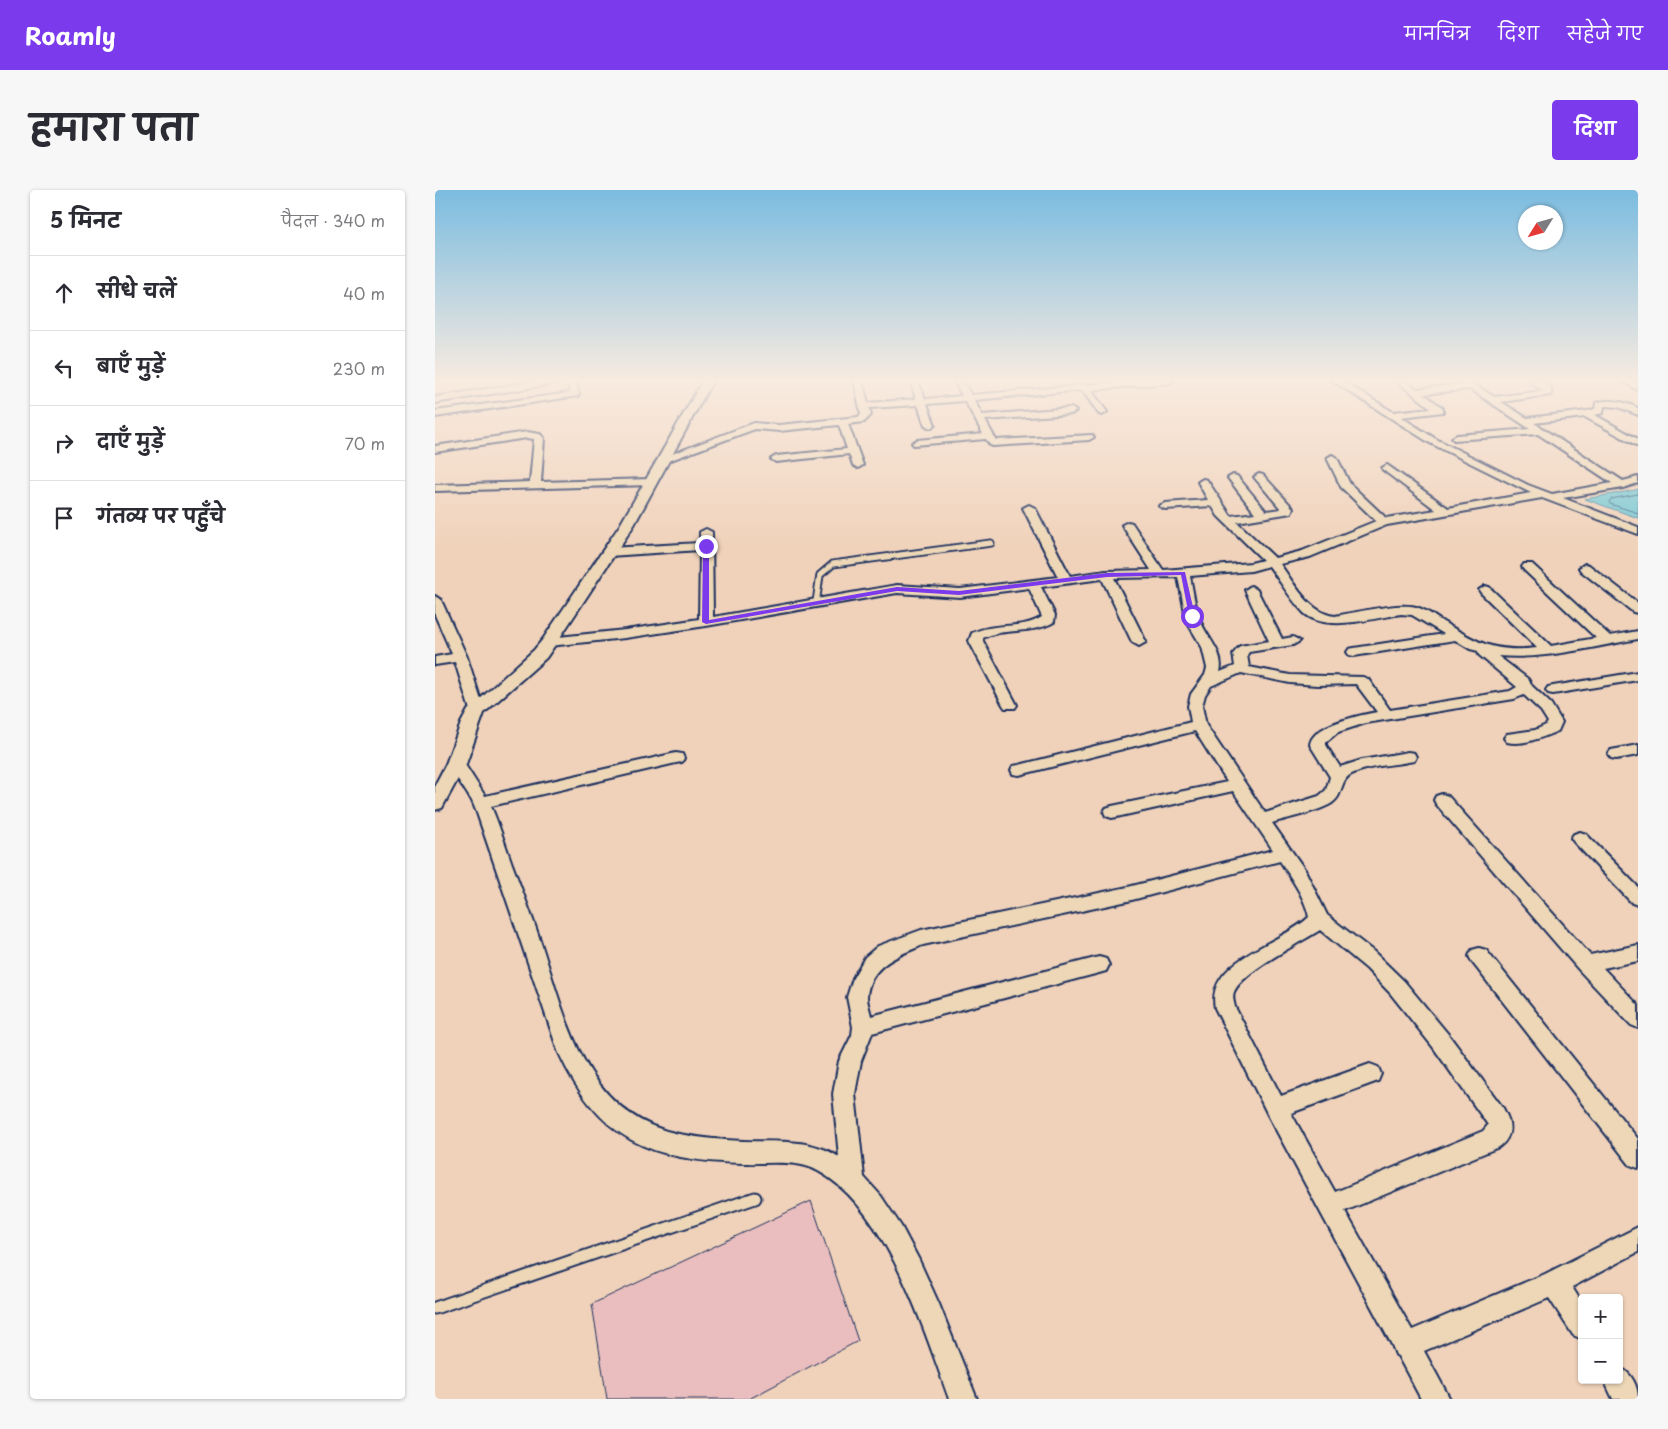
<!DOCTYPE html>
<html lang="hi">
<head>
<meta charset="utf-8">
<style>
  body { margin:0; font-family:"Playpen Sans","Playpen Sans Deva",sans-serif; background:#f7f7f7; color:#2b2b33 }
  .controls { position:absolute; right:15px; bottom:15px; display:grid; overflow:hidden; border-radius:5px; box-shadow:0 1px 4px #0004 }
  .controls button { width:45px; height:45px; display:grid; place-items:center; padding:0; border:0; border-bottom:1px solid #e1e1e2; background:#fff; color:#2b2b33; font:25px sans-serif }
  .compass { position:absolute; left:1083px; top:15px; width:45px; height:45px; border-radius:50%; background:#fff; box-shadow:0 1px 4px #0004; rotate:233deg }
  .stop { position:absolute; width:15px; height:15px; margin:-11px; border:4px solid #7c3aed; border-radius:50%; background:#fff }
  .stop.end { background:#7c3aed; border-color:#fff; box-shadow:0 1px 5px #0008 }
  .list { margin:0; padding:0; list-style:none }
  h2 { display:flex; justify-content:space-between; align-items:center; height:65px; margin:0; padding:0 20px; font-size:21px }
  h2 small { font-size:16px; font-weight:400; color:#7c7c81 }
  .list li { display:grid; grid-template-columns:32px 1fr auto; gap:15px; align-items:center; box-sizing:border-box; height:75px; padding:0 20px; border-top:1px solid #e1e1e2 }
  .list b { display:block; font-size:19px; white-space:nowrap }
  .list em { font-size:16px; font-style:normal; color:#7c7c81 }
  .icon { flex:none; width:28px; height:28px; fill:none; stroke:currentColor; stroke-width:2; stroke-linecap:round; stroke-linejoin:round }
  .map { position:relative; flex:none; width:1203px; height:1209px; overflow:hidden; border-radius:5px }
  header { display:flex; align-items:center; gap:30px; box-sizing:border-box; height:70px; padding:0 25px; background:#7c3aed; color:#fff }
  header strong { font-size:24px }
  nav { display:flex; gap:28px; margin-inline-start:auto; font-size:18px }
  .intro { display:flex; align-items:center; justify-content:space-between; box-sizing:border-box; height:120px; padding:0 30px }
  h1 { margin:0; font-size:35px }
  .button { padding:12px 22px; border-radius:5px; background:#7c3aed; color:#fff; font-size:18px; font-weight:700 }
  main { display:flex; gap:30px; padding:0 30px }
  aside { flex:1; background:#fff; border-radius:5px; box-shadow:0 1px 4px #0004 }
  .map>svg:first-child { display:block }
</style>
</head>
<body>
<header>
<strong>Roamly</strong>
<nav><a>मानचित्र</a><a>दिशा</a><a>सहेजे गए</a></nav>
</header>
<div class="intro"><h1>हमारा पता</h1><a class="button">दिशा</a></div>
<main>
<aside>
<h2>5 मिनट<small>पैदल · 340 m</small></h2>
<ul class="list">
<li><svg class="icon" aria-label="ahead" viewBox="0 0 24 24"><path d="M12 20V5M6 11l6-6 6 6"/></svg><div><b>सीधे चलें</b></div><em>40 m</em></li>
<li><svg class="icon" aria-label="left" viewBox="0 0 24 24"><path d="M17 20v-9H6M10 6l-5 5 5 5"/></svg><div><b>बाएँ मुड़ें</b></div><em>230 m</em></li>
<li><svg class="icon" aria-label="right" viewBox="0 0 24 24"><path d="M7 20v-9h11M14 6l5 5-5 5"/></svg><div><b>दाएँ मुड़ें</b></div><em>70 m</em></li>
<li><svg class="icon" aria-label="arrive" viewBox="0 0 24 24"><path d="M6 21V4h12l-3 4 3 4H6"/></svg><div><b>गंतव्य पर पहुँचे</b></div></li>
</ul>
</aside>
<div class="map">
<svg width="1203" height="1209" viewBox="0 0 1203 1209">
  <rect width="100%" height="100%" fill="#f0d2ba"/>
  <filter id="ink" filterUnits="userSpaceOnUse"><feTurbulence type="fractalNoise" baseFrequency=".02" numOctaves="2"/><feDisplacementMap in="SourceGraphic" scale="10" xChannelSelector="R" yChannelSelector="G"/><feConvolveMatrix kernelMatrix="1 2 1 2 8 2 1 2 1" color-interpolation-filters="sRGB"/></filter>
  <g filter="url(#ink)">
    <path fill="#79c9d5" stroke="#538ba5" d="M1203,299V328L1150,309L1200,300Z"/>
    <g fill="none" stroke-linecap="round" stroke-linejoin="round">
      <path stroke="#416d8e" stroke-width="1" d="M1203,304L1176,309L1174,312L1175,314L1203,323"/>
    </g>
    <path fill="#eabebe" stroke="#1b2f5e" d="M376,1011L423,1151L314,1209H172L157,1114Z"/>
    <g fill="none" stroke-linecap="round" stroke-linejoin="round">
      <g stroke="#1b2f5e" stroke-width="9">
        <path id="service-far1" d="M381,413L385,385L398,374L556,353"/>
      </g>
      <g stroke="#1b2f5e" stroke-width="15">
        <path id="service" d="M0,1118L320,1008"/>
      </g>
      <g stroke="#1b2f5e" stroke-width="4">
        <path id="minor" d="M110,190H129L125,193L0,213V207Z
          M132,190H140L144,204L143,206L0,227V221L135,203Z
          M419,190H427L433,213L481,209L475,190H483L490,209L527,206L519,190H527L536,205L708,190H739L735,193L656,200L672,222L667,225L664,224L647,200L539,210L547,225L636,218L641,221L636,224L550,230L561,250L657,245L659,247L654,250L558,256L555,255L551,249L479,255L477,253L482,250L548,244L530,211L492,214L500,235L495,238L490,235L483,215L434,218L436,225L429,232L413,234L428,275L423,278L418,275L414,264L341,272L336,269L341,266L412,259L404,235L344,241L320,239L233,271L229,272L224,269L319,233L344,235L423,227L426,224Z
          M896,190H906L958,222L996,218L960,190H969L982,199L1028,194L1023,190H1033L1059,207L1108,201L1093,190H1103L1116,198V205L1066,212L1092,228L1152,221L1160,219L1161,213C1175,208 1190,212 1203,218V225L1183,217L1169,216L1168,223L1160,225L1203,249V256L1150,227L1099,233L1188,291L1203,287V293L1188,298L1128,308L1203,337V344L1107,308L952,335L875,367L845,374C859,393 874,423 900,426C919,423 967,411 984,418C993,421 1000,427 1008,432C1044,453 1059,463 1102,458L1046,403L1044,400L1050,396L1054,397L1116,456L1161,448L1089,380L1087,377L1089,374H1097L1175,446L1203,441V449C1157,457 1110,470 1063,466L1093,489L1097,496L1116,514L1127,532L1123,541C1108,547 1088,556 1072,552L1069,548L1072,544L1100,540L1111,535L1113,532L1106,521L1089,505L1079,509L931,533L903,542L891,552V555L905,577L927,570L973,562L979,563L981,567L979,571L973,572C959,575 917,577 910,590C905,598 906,607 897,613C883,622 853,628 837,633L870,680L892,725L938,761L969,791L1013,844L1068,918C1076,932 1079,946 1064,957L910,1021L977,1140L1110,1084L1203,1037V1062L1137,1097L1147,1113V1149L1138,1145L1114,1108L989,1161L1015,1209H986L963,1166L961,1165L957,1155L833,925L780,818C770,770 848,753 874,727C870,707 856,688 845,671L693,711L488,755C464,765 434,775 432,807C432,813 435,820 436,826L664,767L671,769L674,775L671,781L664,783L437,843L426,871L420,904L429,987L446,1006L466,1036L484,1070L504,1114L542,1209H514C489,1140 452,1018 383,981C362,969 332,974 309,973C214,971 163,949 123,861L42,623L37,611L13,574L15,570L21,569L27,570L50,606L241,563L247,564L249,568L247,572L241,573L56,616C64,635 70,654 77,674C87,701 98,728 107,756C132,833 151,925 244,944C265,948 286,950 308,951C340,952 376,948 404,967L398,904L404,871L417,845L418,837L412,807L418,788L430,767L443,756L486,740L693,697L838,660L798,601L677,628L671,626L669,622L671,618L677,616L792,592L760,541L584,585L578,584L576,580L578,576L584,575L756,532L753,516L756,504L770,485L772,478L767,457L752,432L743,387L679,388L711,452L704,456L697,452L667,389L606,397L620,425L619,432C596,445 570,437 548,448V451L582,515L580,518H570L568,515L534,451L537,443C560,432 587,440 607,427L594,398L525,407L462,403L271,436L190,448L114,456L107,452L114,448L190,440L264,429L265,360L174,366L168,362L174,358L265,353V342L271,339L277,342L278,427L462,395L525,399L623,387L588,318L594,315L600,318L635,386L671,381L716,380L687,335L693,332L697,333L728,380L816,373L828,370L783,326L777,316L730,319L724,316L730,313L773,310L763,292L768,289L772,290L796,326L820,323L793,288L798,285L802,286L831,321L846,319L819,287L824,284L828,285L858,318L856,323L802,332L840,368L867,361L941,331L906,297L892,268L897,265L902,268L915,294L951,328L1001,320L948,280L947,278L952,275L1013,318L1096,303L995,253ZM1035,199L1095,239L1022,245L1017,248L1019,250L1103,244L1177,293L1117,304L1093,295L1001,249L966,227L1008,222V218L989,204ZM834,376C845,391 856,410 869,423C890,443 940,428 966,424L977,425L1009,444L919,458L914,459L912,462L914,465L919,466L1020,450L1035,459L1043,461L1044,465L1082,497L1075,501L955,520L933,489L928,487L855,485L814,477L812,465L814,462L858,455L865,451L858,447L847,449L822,400L816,396L810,400L834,451L805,456L798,464L800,476L785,482C790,463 772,448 766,432C760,418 758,401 755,386L816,381ZM806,483L855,493L882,495L921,494L942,522C926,525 876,535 875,555L895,587L891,600L884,606L830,623L771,535L767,516L770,505L776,496ZM885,740L932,779L955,803L998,857L1053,935L1048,941L900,1002L856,923L943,891L946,884L943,877L935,874L846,906L800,817C799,812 797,807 799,802C808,781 865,753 885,740Z
          M1185,190H1195L1203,194V200Z
          M92,242L105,244L109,248L106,292L216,289L221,292L216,295L0,301V295L95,292L99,249L92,248L0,262V256Z
          M1150,374L1154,375L1203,413V423L1198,422L1146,381L1144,378Z
          M0,406L6,410L32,467L49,520L47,523H37L35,520L20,472L0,475V467L17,464L0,425Z
          M1203,482V490L1118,504L1113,503L1111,500L1113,497L1118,496Z
          M1203,555V565L1181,569L1176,568L1173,564L1176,560Z
          M1007,604L1013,606L1155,765L1203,755V771L1168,778L1203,815V838L1196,835L1144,780L1001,614L999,610L1001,606Z
          M1145,642L1151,644L1203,697V715L1197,713L1139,652L1136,648L1139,644Z
          M1044,758L1051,760L1203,949V978L1195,975L1037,772L1034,766L1037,760Z
          M1184,1177C1197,1183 1203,1196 1203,1209H1178L1169,1190H1184Z"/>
      </g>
      <g stroke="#1b2f5e" stroke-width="4">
        <path id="tertiary" d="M268,190H278L199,335L122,452L111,468L49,523L31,574L7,618L0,620V595L11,574L26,533L33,520L99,460L108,449L185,335Z"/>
      </g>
      <use href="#service-far1" stroke="#edd7b6" stroke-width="5.5"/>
      <use href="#service" stroke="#edd7b6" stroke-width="11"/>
      <use href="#minor" fill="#edd7b6" fill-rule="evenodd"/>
      <use href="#tertiary" fill="#edd7b6" fill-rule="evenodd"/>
    </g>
  </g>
  <linearGradient id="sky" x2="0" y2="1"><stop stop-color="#7bbce0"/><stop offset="0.53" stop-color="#f8ebe0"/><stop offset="1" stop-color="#f8ebe0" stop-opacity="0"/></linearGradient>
  <rect width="1203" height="359" fill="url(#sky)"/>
  <path fill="#7c3aed" d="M271,354L274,356V430L462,397L524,401L672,383L750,382L760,426L757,428L754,426L746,385L672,387L524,405L462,401L271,434L267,432L268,356Z"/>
</svg>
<div class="controls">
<button>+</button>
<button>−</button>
</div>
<svg class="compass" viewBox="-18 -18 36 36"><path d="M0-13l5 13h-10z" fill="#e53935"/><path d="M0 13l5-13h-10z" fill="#7c7c81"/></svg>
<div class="stop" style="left:757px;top:426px"></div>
<div class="stop end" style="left:271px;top:356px"></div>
</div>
</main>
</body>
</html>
